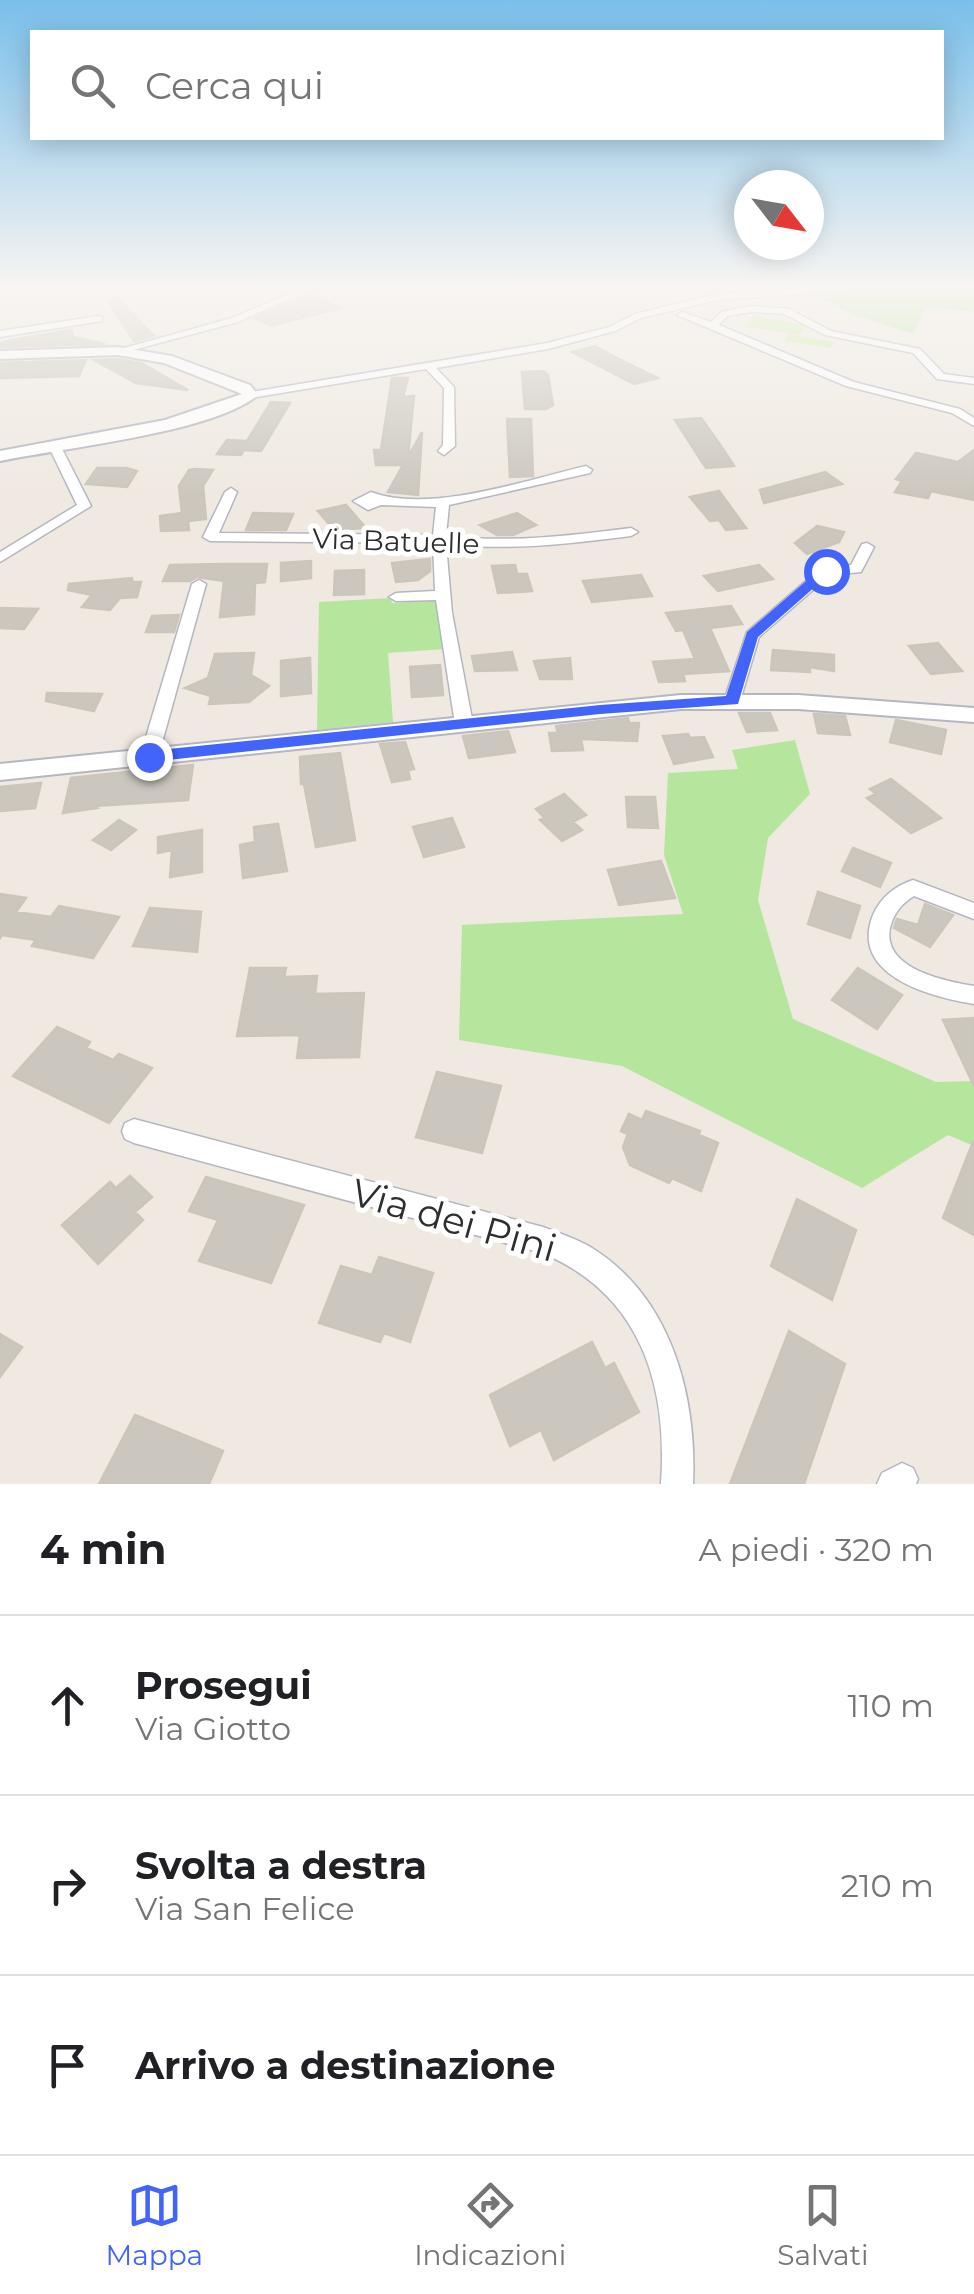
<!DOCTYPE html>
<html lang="it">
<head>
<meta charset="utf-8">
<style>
  body { margin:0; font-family:Montserrat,sans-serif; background:#f2f2f2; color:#202124 }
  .compass { position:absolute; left:734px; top:170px; width:90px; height:90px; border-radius:50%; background:#fff; box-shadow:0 5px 25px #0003; rotate:121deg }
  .stop { position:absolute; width:30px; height:30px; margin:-22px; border:8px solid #4264fb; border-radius:50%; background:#fff }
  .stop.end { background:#4264fb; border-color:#fff; box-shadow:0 2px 10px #0008 }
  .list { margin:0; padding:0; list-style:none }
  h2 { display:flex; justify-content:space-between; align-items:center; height:130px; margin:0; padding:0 40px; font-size:42px }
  h2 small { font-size:32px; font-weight:400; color:#757577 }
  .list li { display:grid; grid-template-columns:65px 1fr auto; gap:30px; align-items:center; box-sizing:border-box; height:180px; padding:0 40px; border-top:2px solid #e0e0e0 }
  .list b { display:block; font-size:38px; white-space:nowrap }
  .list p { margin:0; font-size:32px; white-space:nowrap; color:#757577 }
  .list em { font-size:32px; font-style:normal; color:#757577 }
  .icon { flex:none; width:55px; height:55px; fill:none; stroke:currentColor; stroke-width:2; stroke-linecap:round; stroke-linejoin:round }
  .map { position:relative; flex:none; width:974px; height:1484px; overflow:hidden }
  .search { position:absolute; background:#fff; box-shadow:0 5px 25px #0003; left:30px; right:30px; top:30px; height:110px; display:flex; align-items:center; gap:25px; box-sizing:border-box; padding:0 35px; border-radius:0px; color:#757577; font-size:38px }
  .sheet { height:670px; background:#fff }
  nav { display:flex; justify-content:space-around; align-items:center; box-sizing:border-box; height:140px; border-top:2px solid #e0e0e0; background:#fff; font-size:28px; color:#757577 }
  nav a { display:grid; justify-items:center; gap:5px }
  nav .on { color:#4264fb }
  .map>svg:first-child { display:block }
</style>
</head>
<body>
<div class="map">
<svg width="974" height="1484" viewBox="0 0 974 1484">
  <rect width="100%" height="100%" fill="#efe9e1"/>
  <path fill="#b6e59e" d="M796,288H974V312L927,307L913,334L857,316Z
    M391,598L392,603L438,600L445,649L388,653L393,722L317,730L319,602Z
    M795,740L810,794L768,838L758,900L793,1019L936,1082L974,1081V1146L948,1135L862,1188L622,1066L459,1040L462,925L683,914L664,855L668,773L738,769L732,750Z"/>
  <path fill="#c9ec9a" d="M755,315L805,325L800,335H792L834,342L830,348L784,341L789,333L745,327Z"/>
  <path fill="#cbc7bf" stroke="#cbc5ba" stroke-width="2.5" d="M310,294L341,308L270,326L255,318Z
    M117,297L154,336L134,341L109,303Z
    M71,330L73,337L105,344L0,347V343L12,340Z
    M595,346L617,358L658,378L634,384L572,352Z
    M118,359L141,363L188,390L136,383L94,360Z
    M86,360L79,376L0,378V363Z
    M543,371L548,375L553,405L546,409H525L522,372Z
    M392,378H408L403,397L414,396L408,457L422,432L418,495L388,492L403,465H376L374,450H381Z
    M271,402L290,403L261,451L244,450L241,455L217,454L227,440L247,441Z
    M701,418L721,446L734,466L706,468L675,420Z
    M507,419H531L533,476L510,477Z
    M974,450V500L931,491L928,498L895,492L902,481L896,479L916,453L958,462Z
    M97,468H126L137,471L127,487L86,484Z
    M195,469L213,470L203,486L206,519L188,521L189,530L161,531L160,516L182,513L179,486L189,470Z
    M825,472L842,484L764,503L760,490Z
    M719,491L746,528L726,530L719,520L710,521L690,497Z
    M346,505L366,528L334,530L318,511Z
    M253,513L293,514L286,530H246Z
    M517,513L536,525L513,535H497L480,525Z
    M817,526L844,532L839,542L807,554L795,543Z
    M430,559V571L418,580L396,582L392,563Z
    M311,561V578L281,581V563Z
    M225,564H267L265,582L255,583L254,614L220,617L224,581L197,577L190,581H163L170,565Z
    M515,565L517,574H527L532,591L498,593L492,566Z
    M759,565L773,579L718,591L704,576Z
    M364,570V594L334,595L335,571Z
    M641,575L652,596L592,602L583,581Z
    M132,578V582H141L137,597L120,598L110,610L82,607L92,595L68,590L69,584Z
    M731,606L742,624L710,628L729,671L683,674L685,681L659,682L653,662L695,659L683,630L676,631L666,613Z
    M0,608L38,609L24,629L0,628Z
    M179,615L174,632H146L152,616Z
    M938,643L962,671L931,674L909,646Z
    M773,650L834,655V671L810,667V672L771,670Z
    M512,652L517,670L475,671L472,656Z
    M254,653L251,675L269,686L249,702L209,704L211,696L185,688L208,678L215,654Z
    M310,658L311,693L281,696V661Z
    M570,658L572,679H540L534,661Z
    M440,665L443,695L412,697L410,667Z
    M47,693L102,694L94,711L46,701Z
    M739,713H770L777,730L747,732Z
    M814,714L845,716L850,735L818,733Z
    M628,718L629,723H639L637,741L581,739L583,750L552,751L549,733H558L556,726Z
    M896,720L946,730L941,754L890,742Z
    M508,731L515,752L469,758L463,736Z
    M688,734L690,738L704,737L713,757L674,764L663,736Z
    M405,742L414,769L408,770L410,779L392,782L380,744Z
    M340,753L355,840L316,847L304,784H301L300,757Z
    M193,765L188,800L94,806L97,808L63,813L71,778Z
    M891,779L941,818L911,833L867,798L876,794L870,789Z
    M41,783L35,808L0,811V787Z
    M564,794L586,815L573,822L582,830L562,841L540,820L545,818L536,809Z
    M626,797H655L658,828L628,827Z
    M452,818L464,847L424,857L413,827Z
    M119,820L136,830L111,850L93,840Z
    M278,824L287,871L243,878L240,845L255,842L254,827Z
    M202,830V872L170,877L172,850L158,853V837Z
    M853,848L891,863L880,887L842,871Z
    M661,861L675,898L619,905L608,870Z
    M818,892L860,906L850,938L808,924Z
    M0,894L26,898L16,912L51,917L59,906L119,917L93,958L32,946L36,940L2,935L0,938Z
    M925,904L953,915L930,947L894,928L897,919L918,925Z
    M150,908L201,912L197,952L133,946Z
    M250,968H286L284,977L317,976L315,994L364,993L359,1057L297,1058L300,1035L237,1036Z
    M858,968L902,995L877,1029L832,1000Z
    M974,1018V1086L943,1020Z
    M57,1027L90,1042L86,1048L113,1060L119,1054L152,1068L109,1123L13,1076Z
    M437,1072L501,1086L482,1153L416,1137Z
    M646,1111L700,1131L699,1135L718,1143L701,1191L672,1178L669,1183L630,1165L623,1147L628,1134L621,1131L629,1114L642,1120Z
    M973,1142L974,1143V1235L943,1218Z
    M130,1176L152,1197L135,1212L143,1220L98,1264L62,1225L110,1182L116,1188Z
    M206,1177L304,1205L271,1283L199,1261L218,1220L189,1211Z
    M797,1199L856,1230L832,1300L771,1266Z
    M379,1257L433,1273L410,1342L384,1333L380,1342L319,1323L341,1266L372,1275Z
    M789,1331L845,1364L804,1484H730Z
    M0,1334L22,1347L0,1377Z
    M592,1342L605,1368L614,1363L639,1412L554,1460L541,1430L510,1446L490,1395Z
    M135,1415L223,1451L209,1484H99Z"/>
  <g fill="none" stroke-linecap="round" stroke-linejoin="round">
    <g stroke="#b4b7c1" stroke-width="3">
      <path id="minor" d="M303,288H314L238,322L118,354L113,351L232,318Z
        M807,288H848L844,291L717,300L641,318L615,331L548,349L436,368L454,387L455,446L444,455L438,451L443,445L444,388L426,369L251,398L246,395L251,392L547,343L609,327L635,314L717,294Z
        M751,306L789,309L831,331L920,349L944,374L974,378V384L937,379L913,353L825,335L784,314L751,312L727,316L719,325L854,382L960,409L974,418V426L952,413L846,386L677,315L682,312L711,322L721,312Z
        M99,316L102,317V321L0,337V331Z
        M50,442L60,445L91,506L0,562V552L77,505L48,445Z
        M586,466L592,470L590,473L449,505L446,536C509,543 568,536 631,528L638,532L631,536C568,544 510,551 446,544L452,613L473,724L464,730L455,724L436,600L396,601L389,597L396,593L435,591L433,543L210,541L203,537L225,492L231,488L237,492L219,533L433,535L436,507L381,505L368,510L353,501L371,492C428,514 527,480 586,466Z
        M867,543L874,547L861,572L830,575L759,637L740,701L732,706L726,705L724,701L747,632L821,568L851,565L862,544Z
        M199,580L206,584L158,757L155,761H143L140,757L192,584Z
        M913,880L974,903V919L914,896C901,904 894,913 890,928C882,969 945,981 974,986V1004C931,997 849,976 873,915C881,897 895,886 913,880Z
        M134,1119L543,1227C559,1233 577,1239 592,1248C672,1298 697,1397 693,1484H661C668,1385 641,1294 542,1253L134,1143L125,1139L122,1131L125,1123Z
        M902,1463L913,1468L918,1479L916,1484H877L882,1473Z"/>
    </g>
    <g stroke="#b4b7c1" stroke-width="4">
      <path id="tertiary" d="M118,347L172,356L250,385L258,395C213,433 62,448 0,461V451L165,420L242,394L164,363L118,355L0,359V351Z
        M681,695H798L974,708V722L798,709H681L0,780V764Z"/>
    </g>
    <use href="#minor" fill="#fff" fill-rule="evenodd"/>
    <use href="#tertiary" fill="#fff" fill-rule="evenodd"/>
  </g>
  <linearGradient id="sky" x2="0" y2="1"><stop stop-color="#7abfeb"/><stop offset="0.58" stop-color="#f8f5f2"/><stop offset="1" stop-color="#f8f5f2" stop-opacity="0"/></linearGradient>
  <rect width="974" height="496" fill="url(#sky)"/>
  <path fill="#4264fb" d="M821,568L833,571L758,637L738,704L600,714L149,762L141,757L149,751L600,705L726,696L747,632Z"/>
  <g text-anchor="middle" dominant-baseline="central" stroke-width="10" stroke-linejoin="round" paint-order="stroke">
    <g font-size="28" fill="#2e2e2e" stroke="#fff">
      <text transform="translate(396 541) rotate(2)">Via Batuelle</text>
    </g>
    <g font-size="38" fill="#2e2e2e" stroke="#fff">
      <text transform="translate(454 1220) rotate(16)">Via dei Pini</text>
    </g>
  </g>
</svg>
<svg class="compass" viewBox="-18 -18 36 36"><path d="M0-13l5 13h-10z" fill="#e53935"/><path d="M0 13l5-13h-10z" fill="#757577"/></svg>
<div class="stop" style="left:826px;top:571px"></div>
<div class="stop end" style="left:149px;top:757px"></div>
<div class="search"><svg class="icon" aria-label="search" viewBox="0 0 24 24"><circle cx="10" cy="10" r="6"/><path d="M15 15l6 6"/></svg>Cerca qui</div>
</div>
<section class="sheet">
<h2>4 min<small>A piedi · 320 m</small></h2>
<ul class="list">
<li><svg class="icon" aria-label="ahead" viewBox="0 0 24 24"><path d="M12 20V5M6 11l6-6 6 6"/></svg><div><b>Prosegui</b><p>Via Giotto</p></div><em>110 m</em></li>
<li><svg class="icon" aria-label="right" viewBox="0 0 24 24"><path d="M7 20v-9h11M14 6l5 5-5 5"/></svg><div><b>Svolta a destra</b><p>Via San Felice</p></div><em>210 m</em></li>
<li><svg class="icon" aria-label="arrive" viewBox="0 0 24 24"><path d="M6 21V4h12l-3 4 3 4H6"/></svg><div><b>Arrivo a destinazione</b></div></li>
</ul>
</section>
<nav>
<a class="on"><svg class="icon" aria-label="map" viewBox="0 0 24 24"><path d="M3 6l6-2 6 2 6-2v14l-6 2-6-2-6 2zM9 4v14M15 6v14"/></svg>Mappa</a>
<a><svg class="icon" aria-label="directions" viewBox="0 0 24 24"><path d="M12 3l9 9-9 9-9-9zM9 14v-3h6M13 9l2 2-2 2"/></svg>Indicazioni</a>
<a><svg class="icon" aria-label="saved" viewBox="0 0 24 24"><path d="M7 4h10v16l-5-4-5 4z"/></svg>Salvati</a>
</nav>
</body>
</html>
